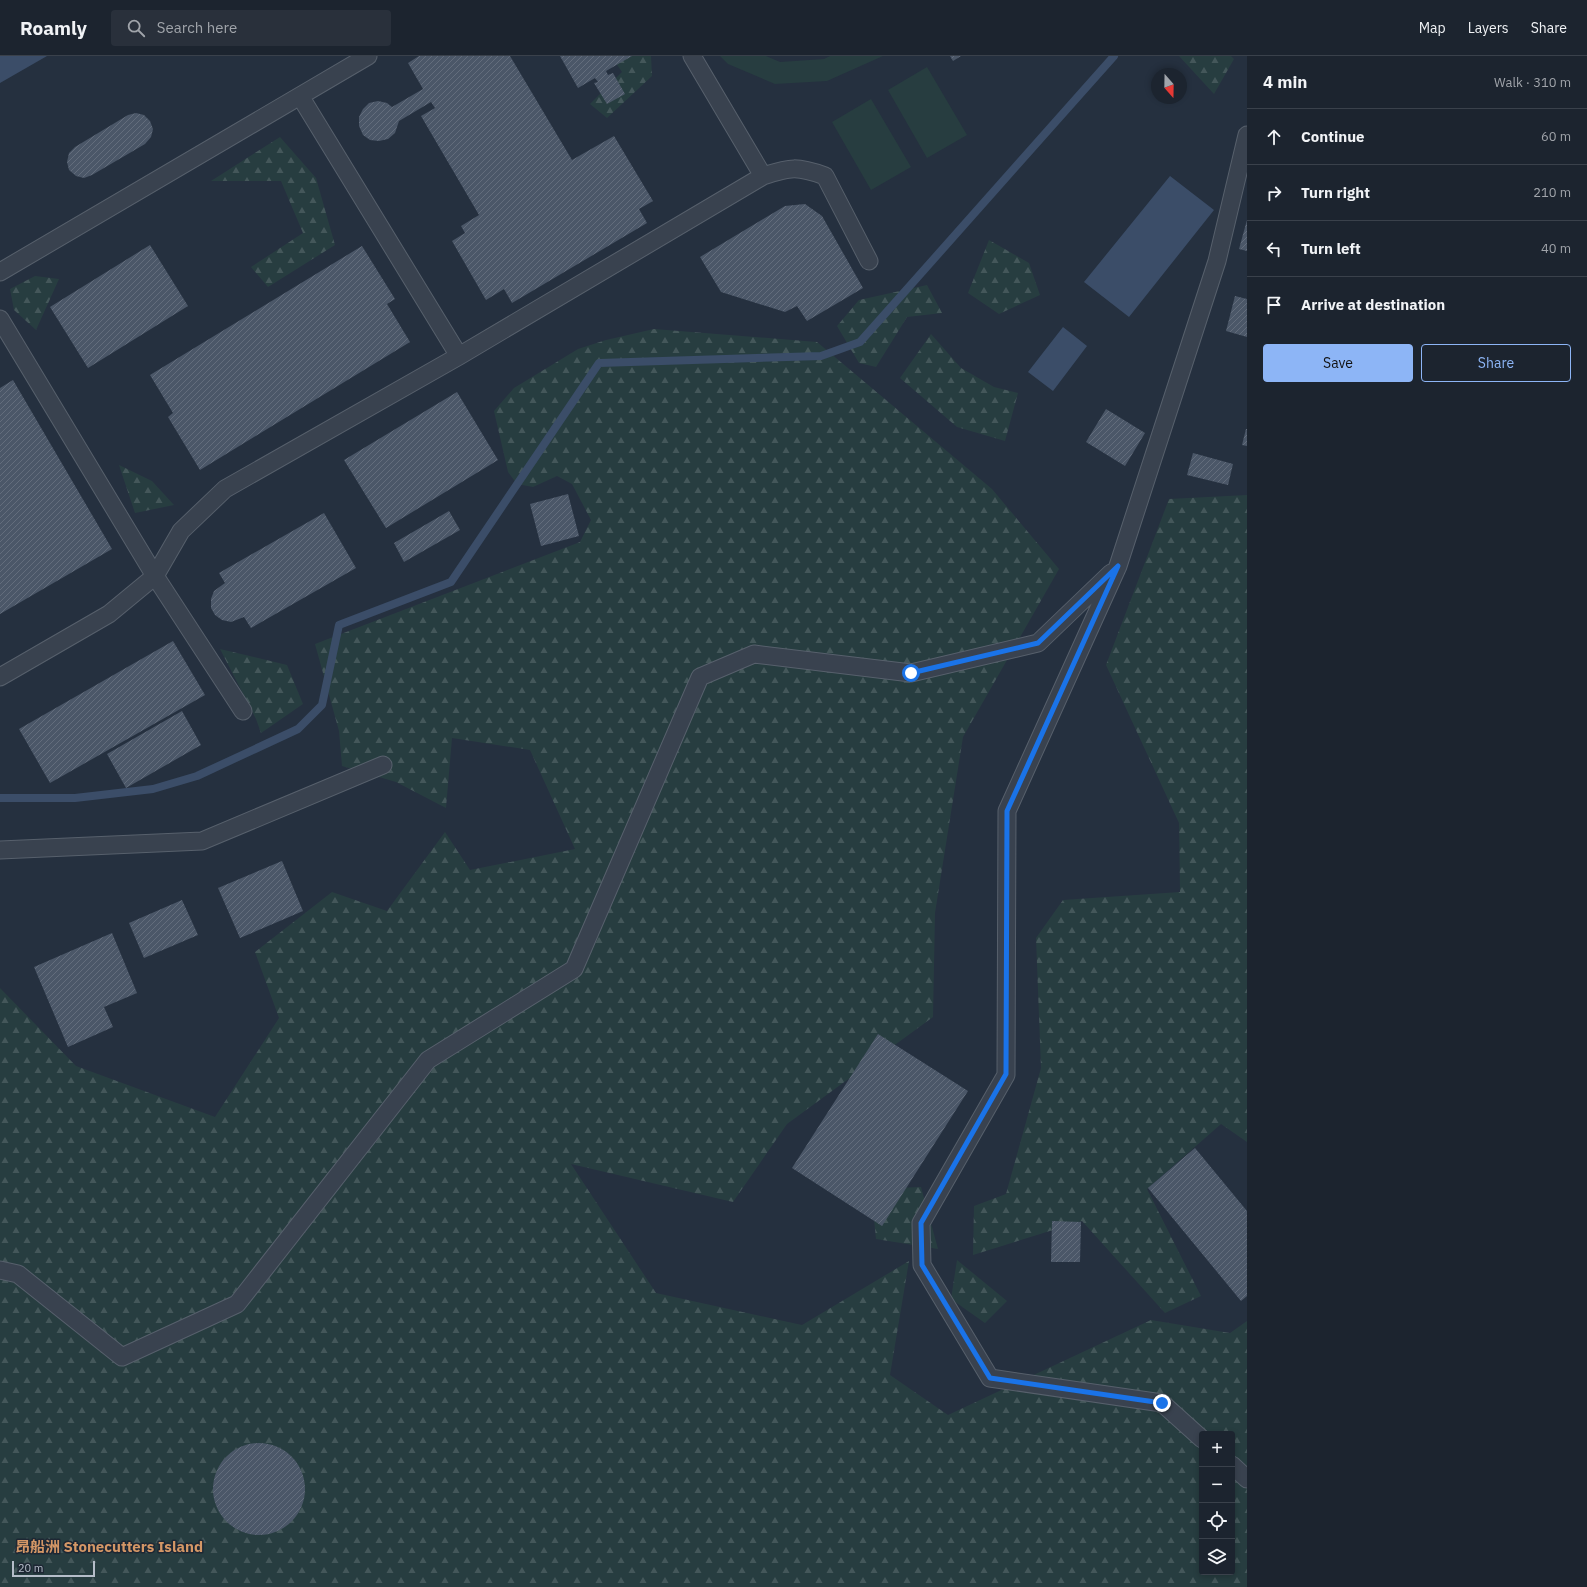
<!DOCTYPE html>
<html lang="en">
<head>
<meta charset="utf-8">
<style>
  body { margin:0; font-family:"IBM Plex Sans","Noto Sans TC",sans-serif; background:#29303b; color:#f1f3f6 }
  .controls { position:absolute; right:12px; bottom:12px; display:grid; overflow:hidden; border-radius:4px; box-shadow:0 2px 6px #0003 }
  .controls button { width:36px; height:36px; display:grid; place-items:center; padding:0; border:0; border-bottom:1px solid #3a414b; background:#1c242f; color:#f1f3f6; font:20px sans-serif }
  .compass { position:absolute; left:1151px; top:12px; width:36px; height:36px; border-radius:50%; background:#1c242f; box-shadow:0 2px 6px #0003; rotate:160deg }
  .scale { position:absolute; left:12px; bottom:10px; width:83px; box-sizing:border-box; padding-left:4px; border:2px solid #b5bdc9; border-top:0; font-size:11px; line-height:14px; white-space:nowrap; color:#b5bdc9; -webkit-text-stroke:3px #1e2734; paint-order:stroke }
  .stop { position:absolute; width:12px; height:12px; margin:-9px; border:3px solid #1a73e8; border-radius:50%; background:#fff }
  .stop.end { background:#1a73e8; border-color:#fff; box-shadow:0 1px 4px #0008 }
  .list { margin:0; padding:0; list-style:none }
  h2 { display:flex; justify-content:space-between; align-items:center; height:52px; margin:0; padding:0 16px; font-size:17px }
  h2 small { font-size:13px; font-weight:400; color:#a0a4aa }
  .list li { display:grid; grid-template-columns:26px 1fr auto; gap:12px; align-items:center; box-sizing:border-box; height:56px; padding:0 16px; border-top:1px solid #3a414b }
  .list b { display:block; font-size:15px; white-space:nowrap }
  .list em { font-size:13px; font-style:normal; color:#a0a4aa }
  .actions { display:flex; gap:8px; padding:12px 16px }
  .actions a { flex:1; padding:9px 0; border:1px solid #8db5f6; border-radius:4px; text-align:center; font-size:14px; color:#8db5f6 }
  .actions .main { background:#8db5f6; color:#111 }
  .icon { flex:none; width:22px; height:22px; fill:none; stroke:currentColor; stroke-width:2; stroke-linecap:round; stroke-linejoin:round }
  .map { position:relative; flex:none; width:1247px; height:1531px; overflow:hidden }
  header { display:flex; align-items:center; gap:24px; box-sizing:border-box; height:56px; padding:0 20px; background:#1c242f; border-bottom:1px solid #3a414b }
  header strong { font-size:19px }
  nav { display:flex; gap:22px; margin-inline-start:auto; font-size:14px }
  .search { width:280px; height:36px; background:#29303b; display:flex; align-items:center; gap:10px; box-sizing:border-box; padding:0 14px; border-radius:4px; color:#a0a4aa; font-size:15px }
  main { display:flex }
  aside { flex:1; background:#1c242f }
  .map>svg:first-child { display:block }
</style>
</head>
<body>
<header>
<strong>Roamly</strong>
<div class="search"><svg class="icon" aria-label="search" viewBox="0 0 24 24"><circle cx="10" cy="10" r="6"/><path d="M15 15l6 6"/></svg>Search here</div>
<nav><a>Map</a><a>Layers</a><a>Share</a></nav>
</header>
<main>
<div class="map">
<svg width="1247" height="1531" viewBox="0 0 1247 1531">
  <defs>
    <pattern id="forest-firs" width="22" height="20" patternUnits="userSpaceOnUse"><rect width="22" height="20" fill="#273d40"/><path d="M5 1l3.5 6h-7zM16 11l3.5 6h-7z" fill="#44575a"/></pattern>
    <pattern id="building-hatch" width="6" height="6" patternUnits="userSpaceOnUse"><rect width="6" height="6" fill="#4b5768"/><path d="M-1 1l2-2M0 6l6-6M5 7l2-2" fill="none" stroke="#636d7c"/></pattern>
  </defs>
  <rect width="100%" height="100%" fill="#25303f"/>
  <path fill="url(#forest-firs)" fill-rule="evenodd" d="M611,0H651L652,20L607,62L590,48L622,16Z
    M1179,0H1231L1234,3L1214,38Z
    M280,81L316,122L335,189L268,231L251,211L303,177L281,125H211Z
    M989,184L1029,207L1040,239L999,258L968,237Z
    M35,220L59,223L36,274L14,254L10,233Z
    M927,229L942,257L907,261L876,311L859,307L837,270L859,244Z
    M654,273L817,286L992,433L1059,513L963,681L935,857L933,961L787,1068L733,1146L571,1108L656,1237L802,1269L909,1205L890,1319L948,1359L1151,1264L1230,1277L1247,1265V1531H0V932L76,1010L215,1061L279,962L255,896L332,836L387,855L445,776L470,814L575,793L530,694L452,682L446,752L396,726L342,710L339,675L315,588L580,486L591,464L572,428L557,420L533,431L517,428L508,416L494,355L514,332L578,293L606,284ZM1202,1378H1232V1516H1202Z
    M931,278L961,312L994,331L1018,337L1005,385L957,371L900,322Z
    M119,409L152,425L174,449L135,457Z
    M1247,439V1086L1221,1068L1147,1133L1201,1240L1165,1257L1082,1165L973,1199L974,1150L1006,1138L1041,1012L1036,882L1063,844L1180,836L1179,767L1106,609L1169,443Z
    M220,593L287,609L303,648L261,677L256,663Z
    M921,1131L938,1193L876,1183L871,1133Z
    M957,1204L1007,1245L985,1267L951,1243Z"/>
  <path fill="#273d40" d="M720,0H766L780,6L824,3L830,0H883L827,25L775,28L728,8Z
    M927,11L967,79L927,102L888,34Z
    M871,43L911,111L871,134L832,66Z"/>
  <path fill="#3b4d68" d="M0,0H47L0,27Z
    M1170,120L1214,154L1129,261L1084,226Z
    M1063,271L1087,290L1053,335L1028,316Z"/>
  <g fill="none" stroke-linecap="round" stroke-linejoin="round">
    <path stroke="#3b4d68" stroke-width="8" d="M0,742H75L153,733L197,720L298,673L322,649L339,569L451,526L599,307L821,300L860,286L1114,0"/>
  </g>
  <path fill="url(#building-hatch)" d="M419,0H510L572,104L614,80L653,145L639,153L647,167L512,247L504,233L486,244L452,185L465,177L461,170L479,159L421,60L435,52L431,46L399,65L395,77L388,83L379,85L370,84L363,79L359,70V61L363,53L369,47L378,45L387,47L392,51L423,33L408,7Z
    M560,0H632L606,15L608,19L613,17L625,38L607,48L594,27L598,26L595,22L578,32Z
    M950,0H961L953,5Z
    M136,57L144,59L150,65L153,73L151,81L145,88L92,119L84,122L76,120L69,114L67,106L69,97L75,91L128,59Z
    M805,148L822,160L863,232L807,265L797,250L785,256L721,236L700,201L785,150Z
    M1247,164V195L1239,193Z
    M150,189L188,250L88,312L50,251Z
    M362,190L395,243L387,248L410,286L200,414L168,361L173,357L150,319Z
    M1235,240L1247,243V281L1226,275Z
    M13,324L112,493L0,558V332Z
    M457,336L498,404L386,472L344,404Z
    M1106,353L1145,377L1125,410L1086,386Z
    M1246,373H1247V390L1242,389Z
    M1193,397L1233,408L1228,429L1187,419Z
    M568,438L579,480L541,490L530,448Z
    M449,455L460,474L404,506L394,487Z
    M324,457L356,512L251,572L244,561L231,566L222,564L215,559L211,552V543L214,535L225,527L219,517Z
    M173,585L205,639L50,727L19,673Z
    M182,655L201,689L126,732L107,698Z
    M282,805L303,855L240,882L218,832Z
    M182,844L198,879L144,902L129,867Z
    M112,877L137,937L104,951L113,971L68,991L34,911Z
    M878,978L968,1035L882,1170L792,1112Z
    M1195,1092L1247,1155V1240L1241,1245L1148,1132Z
    M1052,1165L1081,1166L1080,1206H1051Z
    M213 1433a46 46 0 1 1 92 0a46 46 0 1 1-92 0Z"/>
  <g fill="none" stroke-linecap="round" stroke-linejoin="round">
    <g stroke="#57606c" stroke-width="19">
      <path id="lane" d="M692,0L763,120
        M300,40L459,300
        M0,216L368,0
        M0,263L155,520L243,655
        M0,621L109,558L155,520L181,475L225,433L459,300L763,120C791,111 797,110 825,120L869,205
        M0,794L202,785L383,709
        M0,1214L18,1218L122,1301L237,1248L428,1004L574,913L700,621L754,598L911,617L1038,587L1111,517
        M1202,1383L1162,1347L990,1322L922,1209L921,1167L1006,1019L1007,755L1118,510L1217,205L1247,79
        M1232,1409L1247,1423"/>
    </g>
    <use href="#lane" stroke="#39424f" stroke-width="17"/>
  </g>
  <g fill="none" stroke-linecap="round" stroke-linejoin="round">
    <path stroke="#1a73e8" stroke-width="5" d="M911,617L1038,587L1118,510L1007,755L1006,1018L921,1167L922,1209L990,1322L1162,1347"/>
  </g>
  <g text-anchor="middle" dominant-baseline="central" stroke-width="3" stroke-linejoin="round" paint-order="stroke">
    <g font-size="15" font-weight="bold" fill="#d49766" stroke="#1e2734">
      <text x="109" y="1490">昂船洲 Stonecutters Island</text>
    </g>
  </g>
</svg>
<div class="controls">
<button>+</button>
<button>−</button>
<button><svg class="icon" aria-label="locate" viewBox="0 0 24 24"><circle cx="12" cy="12" r="6"/><path d="M12 2v4M12 18v4M2 12h4M18 12h4"/></svg></button>
<button><svg class="icon" aria-label="layers" viewBox="0 0 24 24"><path d="M12 4l9 5-9 5-9-5zM3 14l9 5 9-5"/></svg></button>
</div>
<svg class="compass" viewBox="-18 -18 36 36"><path d="M0-13l5 13h-10z" fill="#e53935"/><path d="M0 13l5-13h-10z" fill="#a0a4aa"/></svg>
<div class="scale">20 m</div>
<div class="stop" style="left:911px;top:617px"></div>
<div class="stop end" style="left:1162px;top:1347px"></div>
</div>
<aside>
<h2>4 min<small>Walk · 310 m</small></h2>
<ul class="list">
<li><svg class="icon" aria-label="ahead" viewBox="0 0 24 24"><path d="M12 20V5M6 11l6-6 6 6"/></svg><div><b>Continue</b></div><em>60 m</em></li>
<li><svg class="icon" aria-label="right" viewBox="0 0 24 24"><path d="M7 20v-9h11M14 6l5 5-5 5"/></svg><div><b>Turn right</b></div><em>210 m</em></li>
<li><svg class="icon" aria-label="left" viewBox="0 0 24 24"><path d="M17 20v-9H6M10 6l-5 5 5 5"/></svg><div><b>Turn left</b></div><em>40 m</em></li>
<li><svg class="icon" aria-label="arrive" viewBox="0 0 24 24"><path d="M6 21V4h12l-3 4 3 4H6"/></svg><div><b>Arrive at destination</b></div></li>
</ul>
<div class="actions"><a class="main">Save</a><a>Share</a></div>
</aside>
</main>
</body>
</html>
